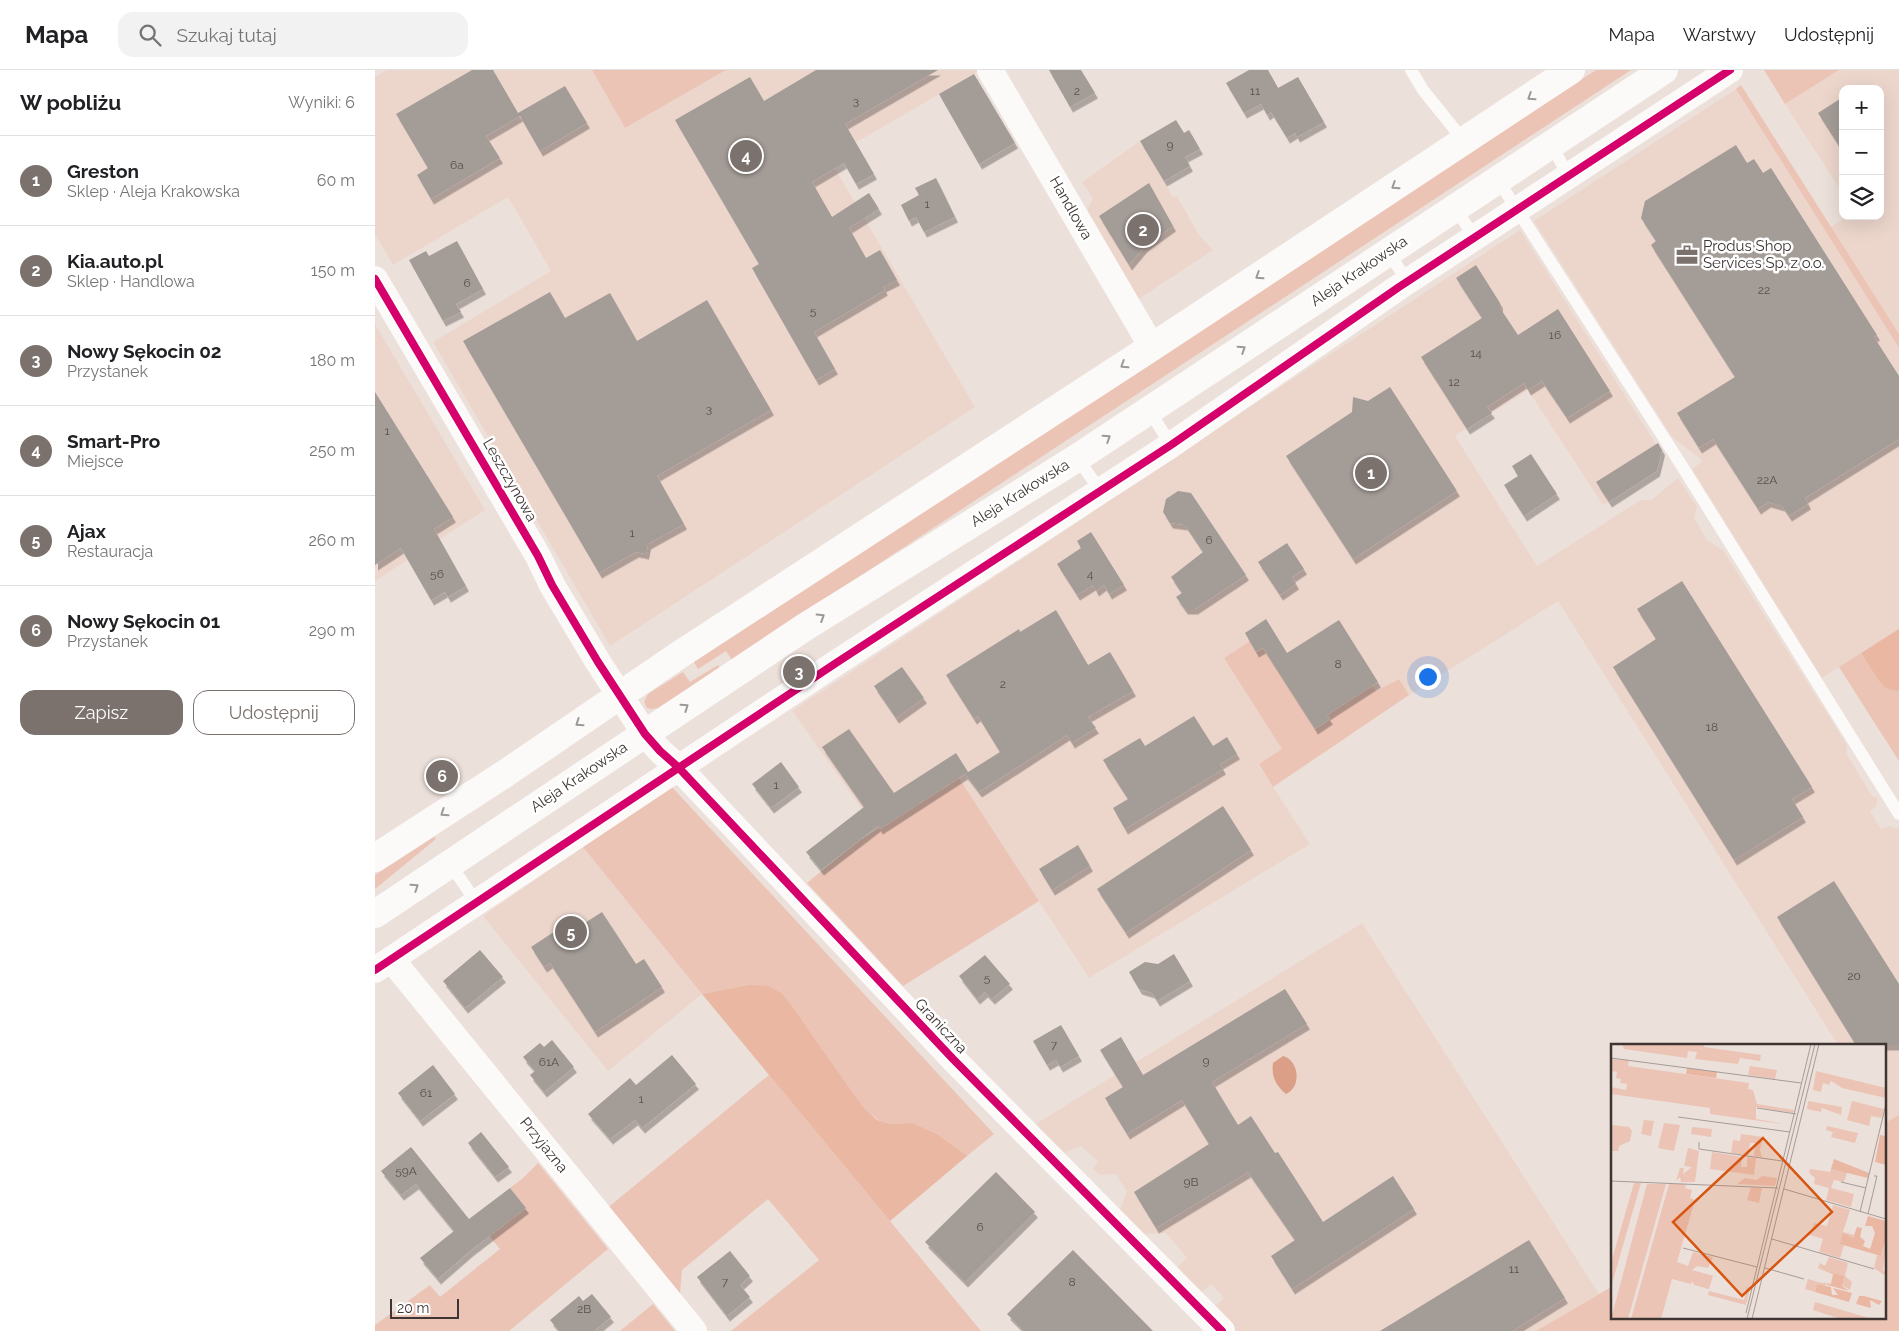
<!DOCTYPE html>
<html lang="pl">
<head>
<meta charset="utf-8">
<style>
  body { margin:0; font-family:Raleway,sans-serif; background:#f2f2f2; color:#202124 }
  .controls { position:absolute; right:15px; top:15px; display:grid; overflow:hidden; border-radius:10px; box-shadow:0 5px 20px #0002 }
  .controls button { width:45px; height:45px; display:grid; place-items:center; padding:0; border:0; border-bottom:1px solid #e0e0e0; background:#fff; color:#202124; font:25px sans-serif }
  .scale { position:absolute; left:15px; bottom:12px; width:69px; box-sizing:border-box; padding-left:5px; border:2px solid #3e3532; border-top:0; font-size:14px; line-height:18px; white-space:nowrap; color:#3e3532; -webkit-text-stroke:4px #fff; paint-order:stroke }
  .you { position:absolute; left:1052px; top:606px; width:18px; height:18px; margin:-12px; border:4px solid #fff; border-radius:50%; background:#1a73e8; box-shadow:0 0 0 8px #1a73e833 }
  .badge { display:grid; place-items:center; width:32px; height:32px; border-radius:50%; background:#7b716d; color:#fff; font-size:16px; font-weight:700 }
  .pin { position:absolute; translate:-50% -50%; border:2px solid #fff; box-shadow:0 1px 5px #0006 }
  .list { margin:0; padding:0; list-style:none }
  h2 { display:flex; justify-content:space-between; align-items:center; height:65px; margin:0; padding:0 20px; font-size:21px }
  h2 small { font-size:16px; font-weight:400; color:#757577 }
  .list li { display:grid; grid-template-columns:32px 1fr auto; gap:15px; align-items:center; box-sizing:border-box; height:90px; padding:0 20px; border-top:1px solid #e0e0e0 }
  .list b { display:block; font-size:19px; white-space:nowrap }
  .list p { margin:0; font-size:16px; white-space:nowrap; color:#757577 }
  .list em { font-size:16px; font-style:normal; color:#757577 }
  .actions { display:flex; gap:10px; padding:15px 20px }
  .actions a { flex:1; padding:11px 0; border:1px solid #7b716d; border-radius:15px; text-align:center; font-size:18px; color:#7b716d }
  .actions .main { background:#7b716d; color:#fff }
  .icon { flex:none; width:28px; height:28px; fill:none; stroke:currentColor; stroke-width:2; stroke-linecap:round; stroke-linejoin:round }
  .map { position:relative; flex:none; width:1524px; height:1261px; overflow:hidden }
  header { display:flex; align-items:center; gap:30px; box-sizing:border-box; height:70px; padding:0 25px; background:#fff; border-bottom:1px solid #e0e0e0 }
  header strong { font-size:24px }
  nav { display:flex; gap:28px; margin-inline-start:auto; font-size:18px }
  .search { width:350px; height:45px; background:#f2f2f2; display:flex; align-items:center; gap:12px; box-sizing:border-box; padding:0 18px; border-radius:15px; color:#757577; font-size:19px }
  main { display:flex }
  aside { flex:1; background:#fff }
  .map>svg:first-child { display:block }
</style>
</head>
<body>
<header>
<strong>Mapa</strong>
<div class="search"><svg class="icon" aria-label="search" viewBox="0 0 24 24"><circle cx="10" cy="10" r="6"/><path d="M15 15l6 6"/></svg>Szukaj tutaj</div>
<nav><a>Mapa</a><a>Warstwy</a><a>Udostępnij</a></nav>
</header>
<main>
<aside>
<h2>W pobliżu<small>Wyniki: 6</small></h2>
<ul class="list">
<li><span class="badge">1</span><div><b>Greston</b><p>Sklep · Aleja Krakowska</p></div><em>60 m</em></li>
<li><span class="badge">2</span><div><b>Kia.auto.pl</b><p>Sklep · Handlowa</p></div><em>150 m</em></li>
<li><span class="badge">3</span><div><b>Nowy Sękocin 02</b><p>Przystanek</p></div><em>180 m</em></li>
<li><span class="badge">4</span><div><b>Smart-Pro</b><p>Miejsce</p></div><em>250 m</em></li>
<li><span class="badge">5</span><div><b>Ajax</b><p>Restauracja</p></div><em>260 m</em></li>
<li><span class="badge">6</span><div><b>Nowy Sękocin 01</b><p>Przystanek</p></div><em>290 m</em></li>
</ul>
<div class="actions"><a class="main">Zapisz</a><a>Udostępnij</a></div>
</aside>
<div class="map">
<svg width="1524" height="1261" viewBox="0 0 1524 1261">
  <defs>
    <filter id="shadow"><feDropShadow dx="3" dy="5.5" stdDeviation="0" flood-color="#0004"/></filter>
  </defs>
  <rect width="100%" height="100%" fill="#ece0da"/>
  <path fill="#ecd6cc" d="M12,0H217L250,58L351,0H606L454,88L600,337L235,576L58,272L176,201L133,127L18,195L0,164V7Z
    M1464,0H1524V264L1455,158L1473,146H1505V19H1468V124L1410,34Z
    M1361,19L1524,278V691L1464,597L1447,608L1317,399L1328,391L1297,367L1159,151Z
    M765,71L798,127L802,126L824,165L838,180L759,232L709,146L718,128L707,112Z
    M1145,160L1286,382L1282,401L1228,435L1153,320L1080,366L1162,496L1266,430H1276L1303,408L1322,437L1319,448L1332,470L1348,480L1472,675L1471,683L1497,726L1503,728L1501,736L1495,741L1506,759L1513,756L1524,759V1045L1512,1052L1510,1049V975H1463L1183,531L1034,625L1023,609L1001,621L997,616L955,649L940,659L889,578L881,582L875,571L849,588L908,679L884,695L935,774L714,908L584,708L502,760L417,641L709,448L733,430Z
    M0,254L110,440L0,511Z
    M208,777L327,924L233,1001L108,846Z
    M987,853L1224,1224L1161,1261H861L838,1238L849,1228L836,1214L825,1224L800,1199L812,1188L791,1163L765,1164L744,1141L752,1122L741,1104L725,1105L718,1099L723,1091L706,1076L688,1083L659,1055Z"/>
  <path fill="#ebc4b5" d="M217,0H351L250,58Z
    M1221,0H1256L357,590L351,581L323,599L319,592Z
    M1389,0H1464L1410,34Z
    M1366,15L1524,264V278L1361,19Z
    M875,571L881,582L888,578L940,659L955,649L952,645L997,615L1001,621L1024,609L1034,625L898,717L884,694L907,679L849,588Z
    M1486,583L1495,596L1522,621L1524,620V691L1464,597Z
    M343,595L345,598L283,638L276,639L272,638L269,632L273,624L308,602L315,612Z
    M584,708L664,831L528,916L432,813L482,772Z
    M295,715L619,1064L592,1086L562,1064L538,1053L516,1054L503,1050L489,1038L442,972L418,937L373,915L327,924L208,777Z
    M59,767L61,769L0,819V805Z
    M394,1005L606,1261H356L444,1190L393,1129L307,1200L305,1224L230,1140Z
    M1524,1045V1261H1161L1238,1216V1247H1510V1053Z
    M163,1093L233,1179L134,1261H0V1255L55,1215L65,1227L125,1179L114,1166L150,1138L135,1118L147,1109Z
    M278,1234L300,1261H245Z"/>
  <path fill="#e9b7a2" d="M1524,559V620L1522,621L1511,618L1505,612L1486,583Z
    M373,915L393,916L406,923L418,937L442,972L489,1038L502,1050L516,1054L538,1053L562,1064L592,1086L515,1151L327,924Z"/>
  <path fill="#da9f86" d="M908,986C924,990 927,1017 911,1024C901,1016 896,1006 898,993Z"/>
  <path fill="#a49c97" filter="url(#shadow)" d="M97,0H118L143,43L190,16L212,53L165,81L145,46L111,66L125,88L56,129L42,105L53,98L21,44Z
    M441,0H563L470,54L499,104L481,114L469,93L437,112L457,147L494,123L504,139L474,158L491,188L505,180L522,210L508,217L510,220L439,262L460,299L441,310L377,198L384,194L300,50L375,7L389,31Z
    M674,0H706L720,23L695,37Z
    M874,0H893L903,18L923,7L949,52L922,67L920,63L912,68L896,42L892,45L886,34L869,43L851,13Z
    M599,4L640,73L604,94L564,24Z
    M1468,27V82L1443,43Z
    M801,50L809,63L814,60L825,79L810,87L815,96L789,111L765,71Z
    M1361,75L1372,93L1379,89L1388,103L1396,98L1502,265L1499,267L1524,306V369L1430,428L1433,434L1414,446L1407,436L1393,432L1383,439L1338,369L1324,378L1302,343L1360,307L1276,175L1281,171L1266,148L1270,131Z
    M561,108L580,147L549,162L541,147L534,151L526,135L544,125L540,118Z
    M774,113L798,156L770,176L754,195L724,146Z
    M82,171L108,219L81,234L86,242L68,251L34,190L51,181L54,186Z
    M1101,195L1125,233V238L1143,265L1183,239L1235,321L1192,348L1167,311L1153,320L1149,313L1112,337L1117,343L1092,359L1046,287L1107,248L1081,208Z
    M175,222L190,248L235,223L262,271L332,230L396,340L282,406L309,454L273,474L271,484L261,482L224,503L88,271Z
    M1015,317L1082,421L978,489L911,386L977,342L978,327L993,331Z
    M0,322L78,447L59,459L91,516L73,527L70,522L56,530L26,478L0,495Z
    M1283,373L1287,380L1282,401L1234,432L1221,412Z
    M1156,384L1182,424L1149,446L1129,415L1143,406L1137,396Z
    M803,421L816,423L871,505L820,539H810L801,527L807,523L796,507L828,482L810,455L795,453L788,442L791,429Z
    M716,462L749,515L734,524L729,515L721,521L718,515L702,525L682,494L706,478L702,471Z
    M912,473L929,499L917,507L921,514L905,525L883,492Z
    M1307,511L1437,717L1417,729L1428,747L1359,790L1238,597L1281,569L1262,539Z
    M681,540L713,595L735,582L758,621L713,647L721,658L697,673L692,665L604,722L590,704L625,682L603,646L599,649L571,605L644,559L645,562Z
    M891,549L912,583L964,550L1003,612L952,645L955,649L940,659L888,578L881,582L870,563Z
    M527,597L549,628L521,648L499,616Z
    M819,646L838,676L852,667L862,684L845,694L848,699L750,759L738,738L753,729L728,690L765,668L770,676Z
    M474,659L519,723L581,683L593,702L505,759L503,756L446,800L431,782L489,737L447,677Z
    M406,692L424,717L396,738L377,714Z
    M848,736L876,780L751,863L722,819Z
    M703,775L715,796L677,820L664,799Z
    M1459,811L1524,914V975H1481L1402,847Z
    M227,842L261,894L269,889L287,917L220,962L175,893L169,897L156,877L200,848L205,856Z
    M105,880L128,907L90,938L68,911Z
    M799,884L815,911L782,931L777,923L764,919L754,902L770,892L783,894Z
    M610,885L635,914L617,929L610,922L602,929L584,906Z
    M910,919L932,954L837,1012L863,1055L876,1046L900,1083L903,1082L948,1152L1018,1106L1039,1139L917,1219L896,1186L920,1170L873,1102L781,1158L759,1122L834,1074L807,1030L752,1064L730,1028L748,1017L725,980L746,967L768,1005Z
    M686,955L704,986L685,997L681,990L672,995L658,971Z
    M177,970L199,997L169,1022L155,1005L160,1001L148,987L165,973L169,977Z
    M297,985L321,1014L267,1058L260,1050L235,1069L213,1044L255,1008L261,1015Z
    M58,995L80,1024L45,1051L23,1023Z
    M106,1062L134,1097L120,1107L93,1073Z
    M36,1077L94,1149L135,1118L151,1138L95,1181L63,1209L45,1188L79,1161L41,1114L26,1125L6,1101Z
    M621,1102L660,1142L590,1212L550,1172Z
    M1154,1170L1190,1228L1137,1261H1005Z
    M698,1180L778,1261H649L632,1244Z
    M355,1181L375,1206L365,1215L375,1227L352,1246L322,1207Z
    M217,1224L236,1247L219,1261H184L175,1250L204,1226L208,1231Z"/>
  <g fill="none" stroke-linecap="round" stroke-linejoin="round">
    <path stroke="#fcfaf9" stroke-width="12" d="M1036,0L1048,20L1089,71
      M1176,75L1194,106
      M1123,110L1307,396L1524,744
      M1080,138L1100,168
      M1013,182L1033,212
      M774,340L796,375
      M702,388L725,420
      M75,794L102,833"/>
    <path stroke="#fcfaf9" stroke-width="26" d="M615,0L777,277
      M0,209L163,486L177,515L223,592L270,664L285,681L303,697L578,989L847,1261
      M17,890L319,1261
      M0,900L461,593L796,375L1024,217L1355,0"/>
    <path stroke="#fcfaf9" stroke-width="28" d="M0,788L131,703L304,585L777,277L1196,0
      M0,844L430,557L702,388L1289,0"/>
    <g stroke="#fff" stroke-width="11">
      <path id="cycleway" d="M0,209L163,486L177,515L223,592L270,664L285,681L303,697L578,989L847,1261
        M0,900L461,593L796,375L1024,217L1355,0"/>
    </g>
    <use href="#cycleway" stroke="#d6006c" stroke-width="8"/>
  </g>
  <defs><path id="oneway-chevron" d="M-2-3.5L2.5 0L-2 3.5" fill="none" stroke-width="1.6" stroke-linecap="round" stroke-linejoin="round" transform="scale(1.25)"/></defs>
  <g stroke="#9d9896">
    <use href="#oneway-chevron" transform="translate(1156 27) rotate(147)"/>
    <use href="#oneway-chevron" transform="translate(1020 116) rotate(147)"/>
    <use href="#oneway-chevron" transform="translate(884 206) rotate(147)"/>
    <use href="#oneway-chevron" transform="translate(867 279) rotate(-33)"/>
    <use href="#oneway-chevron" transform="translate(749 295) rotate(147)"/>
    <use href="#oneway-chevron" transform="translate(732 368) rotate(-33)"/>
    <use href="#oneway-chevron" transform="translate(446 547) rotate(-32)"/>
    <use href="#oneway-chevron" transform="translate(310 637) rotate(-34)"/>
    <use href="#oneway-chevron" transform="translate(204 653) rotate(146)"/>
    <use href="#oneway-chevron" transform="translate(69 743) rotate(146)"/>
    <use href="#oneway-chevron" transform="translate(40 817) rotate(-34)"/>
  </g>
  <defs>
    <g id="office-bare" transform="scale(1.725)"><path d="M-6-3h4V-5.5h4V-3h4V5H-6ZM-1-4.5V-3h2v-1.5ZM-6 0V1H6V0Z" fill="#7b716d" stroke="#fff" stroke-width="2.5" paint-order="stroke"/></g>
  </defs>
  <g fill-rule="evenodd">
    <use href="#office-bare" x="1312" y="185"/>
  </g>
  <g text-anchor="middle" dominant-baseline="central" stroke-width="5" stroke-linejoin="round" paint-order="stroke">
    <g font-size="12" fill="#584f4b">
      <text x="702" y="21">2</text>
      <text x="880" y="21">11</text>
      <text x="481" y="31">3</text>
      <text x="795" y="75">9</text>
      <text x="82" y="95">6a</text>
      <text x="552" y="134">1</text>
      <text x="92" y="213">6</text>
      <text x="1389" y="220">22</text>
      <text x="438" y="241">5</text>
      <text x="1180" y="265">16</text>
      <text x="1101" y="283">14</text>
      <text x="1079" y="312">12</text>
      <text x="334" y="339">3</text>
      <text x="12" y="361">1</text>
      <text x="1392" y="410">22A</text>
      <text x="257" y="463">1</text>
      <text x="834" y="470">6</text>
      <text x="62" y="504">56</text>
      <text x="715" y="504">4</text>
      <text x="963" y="594">8</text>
      <text x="628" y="614">2</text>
      <text x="1337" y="657">18</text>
      <text x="401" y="715">1</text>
      <text x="1479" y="906">20</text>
      <text x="612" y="908">5</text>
      <text x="679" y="975">7</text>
      <text x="831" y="991">9</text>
      <text x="174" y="992">61A</text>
      <text x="51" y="1023">61</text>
      <text x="266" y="1029">1</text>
      <text x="31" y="1101">59A</text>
      <text x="816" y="1112">9B</text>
      <text x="605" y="1157">6</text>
      <text x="1139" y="1199">11</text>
      <text x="350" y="1212">7</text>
      <text x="697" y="1212">8</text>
      <text x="209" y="1239">2B</text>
    </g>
    <g font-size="15" fill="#3e3532" stroke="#fff">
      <text transform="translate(696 138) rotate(60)">Handlowa</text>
      <text transform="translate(984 201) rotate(-34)">Aleja Krakowska</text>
      <text transform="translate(135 410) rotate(60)">Leszczynowa</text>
      <text transform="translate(645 423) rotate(-32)">Aleja Krakowska</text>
      <text transform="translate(204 707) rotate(-34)">Aleja Krakowska</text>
      <text transform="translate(566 956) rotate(47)">Graniczna</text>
      <text transform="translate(169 1075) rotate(51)">Przyjazna</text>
    </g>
    <g font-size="15" fill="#3e3532" stroke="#fff" text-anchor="start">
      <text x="1328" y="176">Produs Shop<tspan x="1328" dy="17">Services Sp. z o.o.</tspan></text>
    </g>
  </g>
  <g transform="translate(1236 974)">
    <rect width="275" height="275" fill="#ece0da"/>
    <path d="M11,0H93V3L150,11L149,17L129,14L127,20L84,15L86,8L77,7L76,14L13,5ZM0,15L18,16L17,22L138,39L137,45L142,46L146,60L183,66L182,69L145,63V75L179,81L99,70V64L0,50V43L15,46L16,40L9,39L10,35L5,34L6,28L0,27ZM139,22L166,26L164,35L137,31ZM205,27L275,44V54L231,44L220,37L218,41L212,39L210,48L202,46ZM197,57L231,63L230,71L211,64L210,68L196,65ZM241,57L273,65L271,74L260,72L258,82L236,76ZM33,76L43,77L40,92L30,90ZM53,79L69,81L63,107L47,104ZM0,81L18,83L21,87L19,97L8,102L7,107H0ZM216,82L247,89L244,99L220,93L222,88L215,86ZM81,83L101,85L100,93L80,90ZM130,90L152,93L149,106L151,113L143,112L144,99H139L137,111L120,109L122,96L129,97ZM77,104L88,107L84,138H70L69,133L65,137L69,124H73L72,130L81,123L73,122ZM101,108L131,113L130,123H136V113L145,114L143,131L99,125ZM199,125L219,128L220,125L236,128L233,138L223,136L220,144L243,150L240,163L215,156L218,144L203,140L204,134L198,129ZM151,132L166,134L164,142L126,140L134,134L146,136ZM23,139H30L0,243V219ZM36,140H55L17,275H0ZM58,140H75L74,144L81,146L79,154L84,156L66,218L77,222L82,208L102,213L97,224L86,222L81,226L140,242L102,232L98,245L83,241L81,237L80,240L61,235L50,275H20ZM140,143L151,144L148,159L136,156ZM222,161L239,166L232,188L243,191L242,194L234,192L229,200L233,201L229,214L208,208L212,195L199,191L203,179L216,182ZM275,199L272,227L275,228L273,231L263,224L266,211L270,212ZM218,213L237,219L234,232L241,238L239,246L229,240H224L225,234L231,237L232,232L207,224L209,219L214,222ZM197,235L214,240V242L206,240L204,248L194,245ZM136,243L139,244L135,261L97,251L98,247L133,256ZM204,258L261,275H230L202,266Z" fill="#ebc4b5"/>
    <path d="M76,24L106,28L105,34L75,30ZM269,91L275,92V121L264,118ZM223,115L258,129L257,134L220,125ZM257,172L275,177V196L270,212L229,200L232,189L242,194L246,183L251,184L249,193L254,197L252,202L259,205L264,189L261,182H254ZM206,224L233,232L231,242L238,247L210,239L220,240L222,230ZM206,240L220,243L221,251H227L222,244L241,249L238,258L204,248ZM248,252H253L271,257L268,261L259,256L260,264L245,260Z" fill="#e9b7a2"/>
    <path fill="none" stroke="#a69c97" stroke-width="1" d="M0,14L190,39M146,64L185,70M67,73L179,88M88,98V105L171,117M0,137L167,144M230,138L255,144M173,145L275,175M249,168L275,60M257,170L266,132H263M161,195L263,225M72,204L146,223M154,224L193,235M135,269L200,0M136,275L204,0M141,275L208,0"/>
    <path fill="#d75510" fill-opacity="0.15" stroke="#d75510" stroke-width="2.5" d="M152,94L221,168L131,252L62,178Z"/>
    <rect width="275" height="275" fill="none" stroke="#3e3532" stroke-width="2.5"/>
  </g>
</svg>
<div class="controls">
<button>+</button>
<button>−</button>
<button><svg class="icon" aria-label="layers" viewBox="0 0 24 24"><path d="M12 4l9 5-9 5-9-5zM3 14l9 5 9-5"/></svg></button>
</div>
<div class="scale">20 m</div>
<div class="you"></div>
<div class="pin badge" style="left:996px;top:403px">1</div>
<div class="pin badge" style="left:768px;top:160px">2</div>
<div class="pin badge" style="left:424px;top:602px">3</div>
<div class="pin badge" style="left:371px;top:86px">4</div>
<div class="pin badge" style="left:196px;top:862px">5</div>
<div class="pin badge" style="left:67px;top:706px">6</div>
</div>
</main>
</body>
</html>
